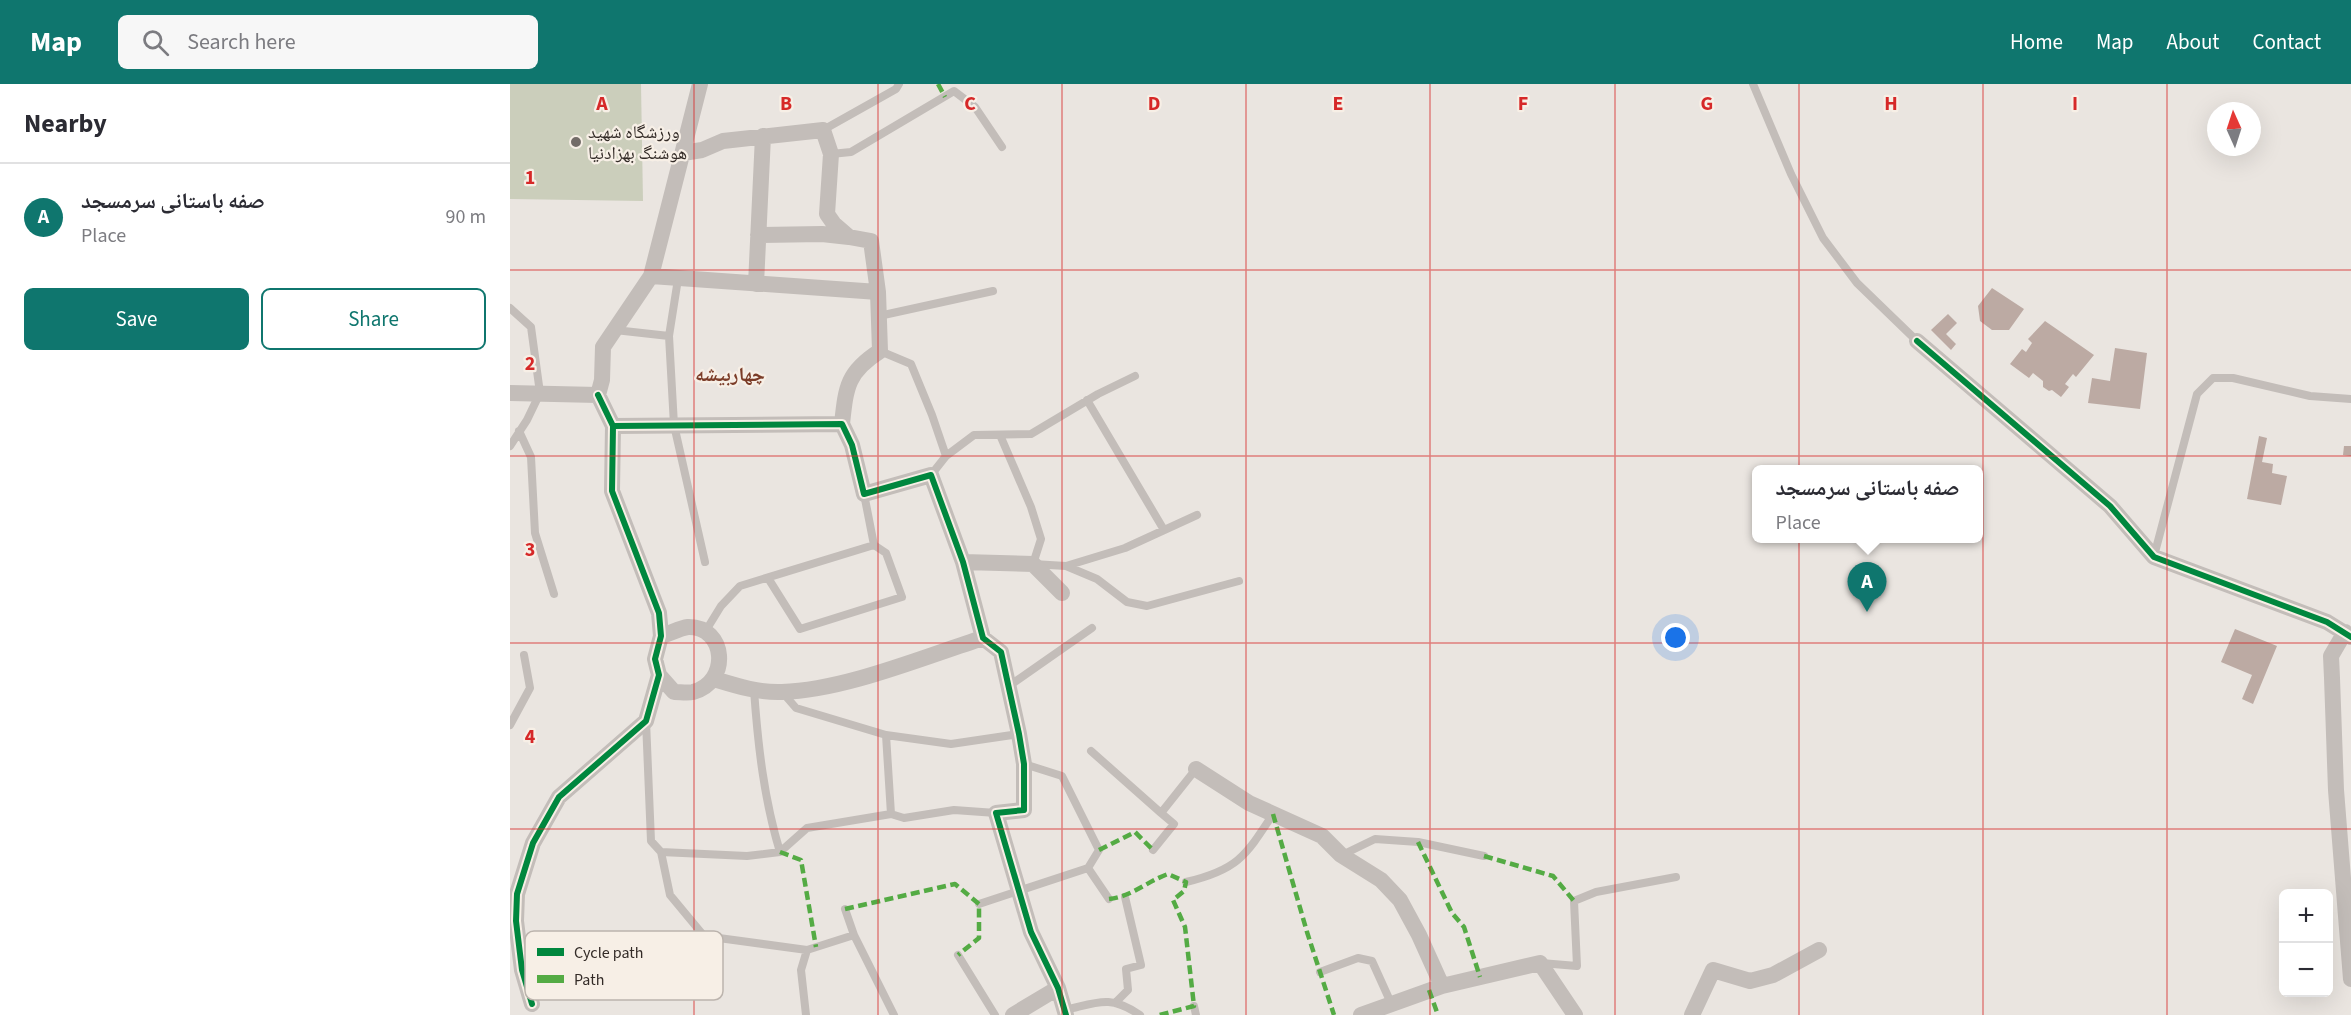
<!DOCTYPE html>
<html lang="en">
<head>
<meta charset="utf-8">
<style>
  body { margin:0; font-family:"Source Sans 3","Noto Naskh Arabic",sans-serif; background:#f7f7f7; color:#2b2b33 }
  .controls { position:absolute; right:18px; bottom:18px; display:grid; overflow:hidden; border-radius:9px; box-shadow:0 6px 24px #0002 }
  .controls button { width:54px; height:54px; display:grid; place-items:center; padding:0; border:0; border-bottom:2px solid #e1e1e2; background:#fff; color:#2b2b33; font:30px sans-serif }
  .compass { position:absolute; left:1697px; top:18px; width:54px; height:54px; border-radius:50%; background:#fff; box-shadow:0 6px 24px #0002; rotate:357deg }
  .you { position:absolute; left:1166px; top:554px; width:21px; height:21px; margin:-15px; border:4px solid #fff; border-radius:50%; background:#1a73e8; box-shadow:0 0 0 9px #1a73e833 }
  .badge { display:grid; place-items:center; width:39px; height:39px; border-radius:50%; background:#0f766e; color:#fff; font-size:20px; font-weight:700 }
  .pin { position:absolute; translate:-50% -50px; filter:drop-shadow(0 2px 3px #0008) }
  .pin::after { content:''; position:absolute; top:32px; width:21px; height:18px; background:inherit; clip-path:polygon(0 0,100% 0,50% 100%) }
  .popup { position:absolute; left:1242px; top:381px; width:231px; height:78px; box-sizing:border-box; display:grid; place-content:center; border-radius:9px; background:#fff; filter:drop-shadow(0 2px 4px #0005); font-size:20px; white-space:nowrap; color:#7c7c81 }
  .popup b { font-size:22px; color:#2b2b33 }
  .popup::after { content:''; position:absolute; left:50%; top:100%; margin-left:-12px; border:12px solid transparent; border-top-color:#fff }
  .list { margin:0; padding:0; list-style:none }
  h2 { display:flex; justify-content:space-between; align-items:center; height:78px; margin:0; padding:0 24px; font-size:26px }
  h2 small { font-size:20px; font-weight:400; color:#7c7c81 }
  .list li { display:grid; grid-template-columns:39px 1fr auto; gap:18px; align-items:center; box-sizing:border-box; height:108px; padding:0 24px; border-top:2px solid #e1e1e2 }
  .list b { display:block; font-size:22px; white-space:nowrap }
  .list p { margin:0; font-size:20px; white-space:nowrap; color:#7c7c81 }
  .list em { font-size:20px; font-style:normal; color:#7c7c81 }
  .actions { display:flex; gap:12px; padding:18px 24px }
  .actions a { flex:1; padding:14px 0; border:2px solid #0f766e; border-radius:9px; text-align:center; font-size:21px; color:#0f766e }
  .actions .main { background:#0f766e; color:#fff }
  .icon { flex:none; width:33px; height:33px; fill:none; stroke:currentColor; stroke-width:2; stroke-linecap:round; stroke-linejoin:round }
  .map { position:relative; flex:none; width:1841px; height:931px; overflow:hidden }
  header { display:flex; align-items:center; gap:36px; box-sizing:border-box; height:84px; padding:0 30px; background:#0f766e; color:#fff }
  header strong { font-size:28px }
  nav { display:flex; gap:33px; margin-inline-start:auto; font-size:21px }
  .search { width:420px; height:54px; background:#f7f7f7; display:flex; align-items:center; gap:15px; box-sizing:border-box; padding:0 21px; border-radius:9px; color:#7c7c81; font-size:22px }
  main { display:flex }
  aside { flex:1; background:#fff }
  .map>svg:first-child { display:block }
</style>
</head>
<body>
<header>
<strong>Map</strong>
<div class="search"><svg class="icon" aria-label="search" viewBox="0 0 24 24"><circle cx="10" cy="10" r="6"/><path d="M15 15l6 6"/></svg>Search here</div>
<nav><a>Home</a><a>Map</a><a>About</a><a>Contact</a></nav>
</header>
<main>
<aside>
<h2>Nearby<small></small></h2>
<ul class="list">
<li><span class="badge">A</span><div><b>صفه باستانی سرمسجد</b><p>Place</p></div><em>90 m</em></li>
</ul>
<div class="actions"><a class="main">Save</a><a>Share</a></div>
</aside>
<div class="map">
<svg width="1841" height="931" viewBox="0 0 1841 931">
  <rect width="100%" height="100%" fill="#eae5e0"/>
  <path fill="#cbcebb" d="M0,0H131L133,117L0,115Z"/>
  <path fill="#bcaaa3" d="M1482,204L1514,225L1499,246H1482L1470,237L1468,222Z
    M1438,230L1447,239L1436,250L1446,260L1441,266L1421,246Z
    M1535,237L1584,271L1566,293L1563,290L1555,300L1559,303L1551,313L1542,306L1539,307L1533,303V297L1523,289L1519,294L1500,280L1512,265L1516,268L1522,259L1518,255Z
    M1605,264L1637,269L1630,325L1578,319L1582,294L1600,297Z
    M1749,352L1757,354L1752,378L1763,380L1762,389L1777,392L1771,421L1737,415Z
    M1834,362H1841V372L1833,371Z
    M1725,545L1767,562L1743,620L1732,615L1742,591L1711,578Z"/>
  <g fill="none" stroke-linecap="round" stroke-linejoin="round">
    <path stroke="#c3bdb9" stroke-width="8" d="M1243,0L1281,90L1313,154L1347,199L1407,257
      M313,46L386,5L389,0
      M321,70L341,68L444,7L465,23L492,63
      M0,224L21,243L30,309L17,336L0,362
      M369,232L483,207
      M105,246L159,252L164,341L195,478
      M159,252L168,195
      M370,267L401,280L422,331L436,372L421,391
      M577,316L654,446
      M9,347L21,373L25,449L44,510
      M490,351L521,423L531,455L523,480L556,482L587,495L617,518L637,522L729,497
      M436,372L464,351L521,350L588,310L625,292
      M1644,472L1687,310L1703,294H1723L1800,312L1841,315
      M556,482L615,464L687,431
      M258,494L290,545L392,513L376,469L364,461
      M195,548L211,522L230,502L364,461L354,410
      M499,602L582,544
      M244,606C248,662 254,715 270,768
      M273,609L286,624L376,651L441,660L509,650
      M136,637L141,757L151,768L160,811L194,852L297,866L344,851
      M0,641L20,604L14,571
      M376,651L381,730L394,734L444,726L486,729
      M581,667L651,729
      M643,766L664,740L651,729L686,685
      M151,768L237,772L270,768L297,744L381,730
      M832,771L865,755L908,758L974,772
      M578,784L599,815
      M676,798C727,786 735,773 763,730
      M469,820L578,784L589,766L552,692L514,680
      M335,825L344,851L384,931
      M448,871L485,931
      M1031,879L1067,882L1064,817L1086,808L1166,793
      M810,888L848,874L862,877L881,919
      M605,919L618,906L616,885L631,881L615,813
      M684,922L686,931
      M555,926C587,919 599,910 630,931
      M296,931L291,886L297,866"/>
    <path stroke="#c3bdb9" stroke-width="16" d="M173,69L192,66L213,57L313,46L321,70L317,130L324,140L339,153L361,157L368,208L370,267C337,288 336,303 332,340
      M248,151L312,150L339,153
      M141,192L368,208
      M246,200L253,52
      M1407,257L1600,422L1644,473L1817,538L1841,553
      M0,309L88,311
      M88,311L103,342L332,340L342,361L354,410L421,391L453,478L473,554L491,568L509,650L514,680V726L486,729L521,848L548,904L556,931
      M88,311L92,296L93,263L141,192L190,0
      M453,478L523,480L552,509
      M1835,548L1821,572L1822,594L1826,706L1841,895
      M149,591L164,608C170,608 178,609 183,608C221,598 216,542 178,543C170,544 159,550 151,552
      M204,595C227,602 249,609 272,608C335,606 413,573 473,554
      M686,685L739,719L812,752L831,771L871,796L890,816L909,851L932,902
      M22,920L12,886L6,837L7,810L23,759L49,713L136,637L149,591L145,575L151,552L149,529L102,407L103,342
      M503,931L548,904
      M851,931L932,902L1030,879L1065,931
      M1182,931L1203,886L1240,897L1263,891L1309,866"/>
    <path stroke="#54ab44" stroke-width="4.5" stroke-dasharray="9 4.5" stroke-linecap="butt" d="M428,0L435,13
      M763,730L797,848L824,931
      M908,758L942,829L954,843L970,893
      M589,766L625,748L643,766
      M270,768L291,776L306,863
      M974,772L1043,792L1064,817
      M599,815C623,812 636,798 658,790L676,798L674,807L663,816L675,843L684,922L649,931
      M335,825L445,800L469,820V854L448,871
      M919,906L928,931"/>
    <g stroke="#f7efe6" stroke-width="10">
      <path id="cycleway" d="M1407,257L1600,422L1644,473L1817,538L1841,553
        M88,311L103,342L332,340L342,361L354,410L421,391L453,478L473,554L491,568L509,650L514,680V726L486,729L521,848L548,904L556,931
        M22,920L12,886L6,837L7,810L23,759L49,713L136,637L149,591L145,575L151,552L149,529L102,407L103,342"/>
    </g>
    <use href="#cycleway" stroke="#00873e" stroke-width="6"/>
  </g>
  <path fill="none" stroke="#d62828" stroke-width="1.5" stroke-opacity="0.55" d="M184,0V931M368,0V931M552,0V931M736,0V931M920,0V931M1105,0V931M1289,0V931M1473,0V931M1657,0V931M0,186H1841M0,372H1841M0,559H1841M0,745H1841"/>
  <circle fill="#736c68" stroke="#f7efe6" stroke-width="2" cx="66" cy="58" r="6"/>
  <g text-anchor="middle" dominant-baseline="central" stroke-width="4.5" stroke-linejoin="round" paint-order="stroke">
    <g font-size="18" fill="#332b27" stroke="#f7efe6" text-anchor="start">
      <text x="78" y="48">ورزشگاه شهید<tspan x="78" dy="21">هوشنگ بهزادنیا</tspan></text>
    </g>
    <g font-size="20" font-weight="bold" fill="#7b3c28" stroke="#f7efe6">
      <text x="220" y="291">چهاربیشه</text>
    </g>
  </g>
  <rect x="15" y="847" width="198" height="69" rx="9" fill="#f7efe6" stroke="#bcb4ad" stroke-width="1.5"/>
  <rect x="27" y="864" width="27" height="8" fill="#00873e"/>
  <rect x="27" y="891" width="27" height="8" fill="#54ab44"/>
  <g font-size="16" fill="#332b27">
    <text x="64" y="874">Cycle path</text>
    <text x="64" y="901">Path</text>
  </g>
  <g font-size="20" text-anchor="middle" font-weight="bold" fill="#d62828" stroke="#f7efe6" stroke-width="4.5" stroke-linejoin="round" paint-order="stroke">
    <text x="92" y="26">A</text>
    <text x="276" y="26">B</text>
    <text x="460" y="26">C</text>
    <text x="644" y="26">D</text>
    <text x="828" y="26">E</text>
    <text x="1013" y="26">F</text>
    <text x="1197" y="26">G</text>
    <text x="1381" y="26">H</text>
    <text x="1565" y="26">I</text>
    <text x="20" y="100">1</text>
    <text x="20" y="286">2</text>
    <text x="20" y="472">3</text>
    <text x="20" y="659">4</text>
  </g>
</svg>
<div class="controls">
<button>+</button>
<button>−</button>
</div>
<svg class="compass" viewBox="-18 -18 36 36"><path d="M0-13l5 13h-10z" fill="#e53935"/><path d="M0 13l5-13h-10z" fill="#7c7c81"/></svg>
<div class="you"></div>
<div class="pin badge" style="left:1357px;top:528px">A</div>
<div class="popup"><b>صفه باستانی سرمسجد</b>Place</div>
</div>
</main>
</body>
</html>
